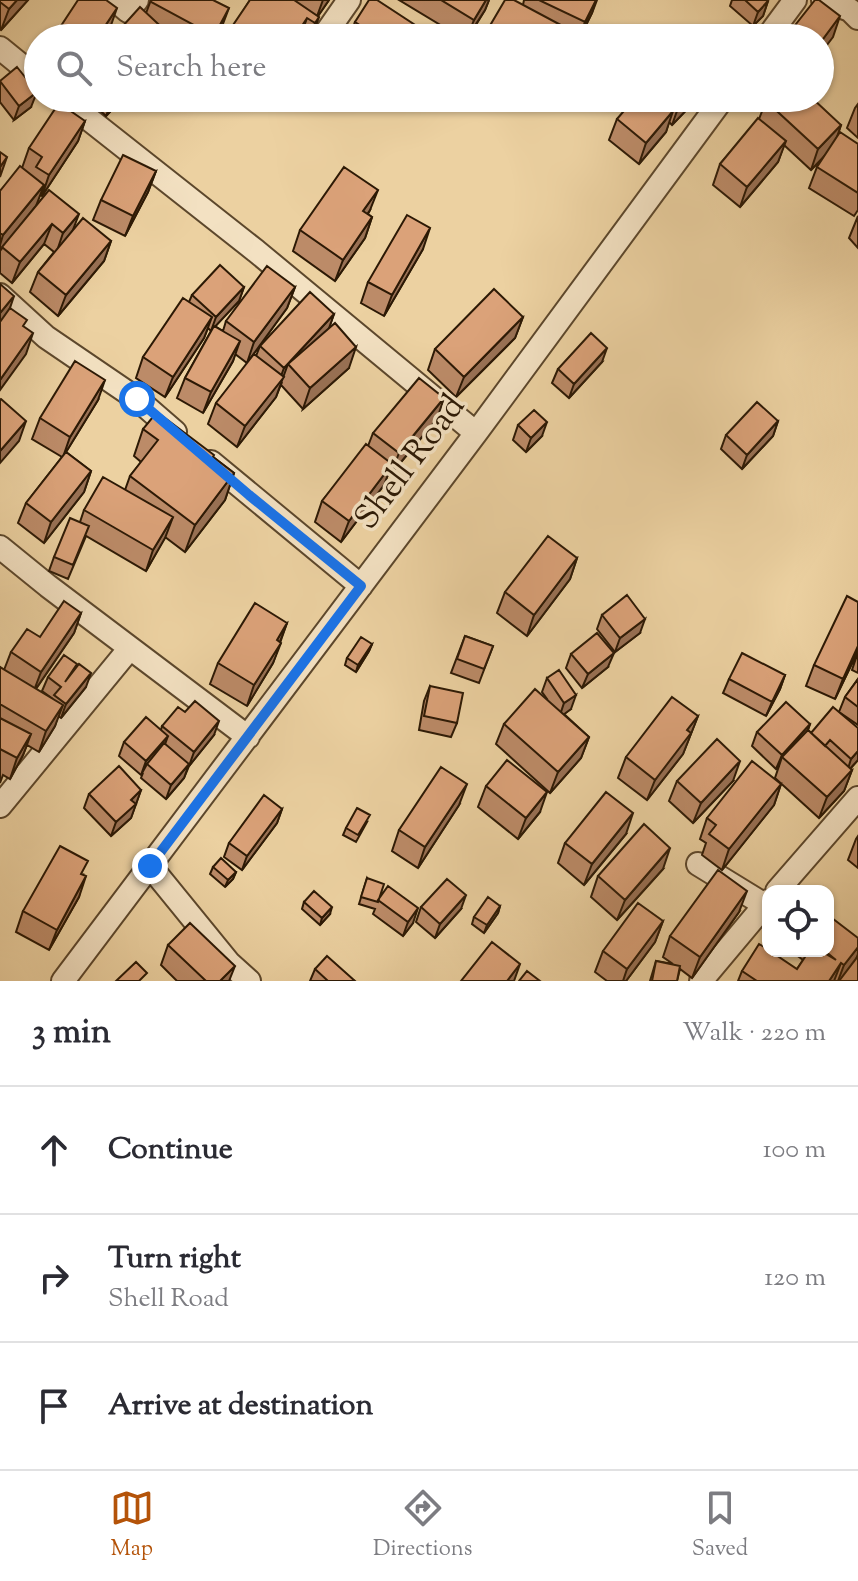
<!DOCTYPE html>
<html lang="en">
<head>
<meta charset="utf-8">
<style>
  body { margin:0; font-family:"Sorts Mill Goudy",serif; background:#f2f2f3; color:#2b2b33 }
  .controls { position:absolute; right:24px; bottom:24px; display:grid; overflow:hidden; border-radius:16px; box-shadow:0 2px 6px #0004 }
  .controls button { width:72px; height:72px; display:grid; place-items:center; padding:0; border:0; border-bottom:2px solid #e1e1e2; background:#fff; color:#2b2b33; font:40px sans-serif }
  .stop { position:absolute; width:24px; height:24px; margin:-18px; border:6px solid #1a73e8; border-radius:50%; background:#fff }
  .stop.end { background:#1a73e8; border-color:#fff; box-shadow:0 2px 8px #0008 }
  .list { margin:0; padding:0; list-style:none }
  h2 { display:flex; justify-content:space-between; align-items:center; height:104px; margin:0; padding:0 32px; font-size:34px }
  h2 small { font-size:26px; font-weight:400; color:#7c7c81 }
  .list li { display:grid; grid-template-columns:52px 1fr auto; gap:24px; align-items:center; box-sizing:border-box; height:128px; padding:0 32px; border-top:2px solid #e1e1e2 }
  .list b { display:block; font-size:30px; white-space:nowrap }
  .list p { margin:0; font-size:26px; white-space:nowrap; color:#7c7c81 }
  .list em { font-size:26px; font-style:normal; color:#7c7c81 }
  .icon { flex:none; width:44px; height:44px; fill:none; stroke:currentColor; stroke-width:2; stroke-linecap:round; stroke-linejoin:round }
  .map { position:relative; flex:none; width:858px; height:981px; overflow:hidden }
  .search { position:absolute; background:#fff; box-shadow:0 2px 6px #0004; left:24px; right:24px; top:24px; height:88px; display:flex; align-items:center; gap:20px; box-sizing:border-box; padding:0 28px; border-radius:44px; color:#7c7c81; font-size:30px }
  .sheet { height:488px; background:#fff }
  nav { display:flex; justify-content:space-around; align-items:center; box-sizing:border-box; height:112px; border-top:2px solid #e1e1e2; background:#fff; font-size:22px; color:#7c7c81 }
  nav a { display:grid; justify-items:center; gap:4px }
  nav .on { color:#b45309 }
  .map>svg:first-child { display:block }
</style>
</head>
<body>
<div class="map">
<svg width="858" height="981" viewBox="0 0 858 981">
  <rect width="100%" height="100%" fill="#ecd1a1"/>
  <filter id="stains"><feTurbulence type="fractalNoise" baseFrequency=".0025" numOctaves="4"/><feColorMatrix values="0 0 0 0 .2 0 0 0 0 .09 0 0 0 0 .02 0 0 0 .5 -.17"/></filter>
  <radialGradient id="worn" r=".72"><stop offset=".6" stop-color="#630" stop-opacity="0"/><stop offset="1" stop-color="#630" stop-opacity=".3"/></radialGradient>
  <g fill="none" stroke-linecap="round" stroke-linejoin="round">
    <g stroke="#5c472c" stroke-width="26">
      <path id="street" d="M115,0L128,11L137,0
        M823,0L850,10L858,18
        M326,33L349,0
        M767,38L795,0
        M0,48L38,79
        M62,98L256,251L476,433
        M0,295L46,337L137,399L175,432
        M211,462L361,586
        M0,547L48,586L248,737
        M0,806L130,648
        M698,864L765,905
        M150,866L229,963L249,981
        M777,891L858,798
        M63,981L476,433L723,98
        M701,981L768,901"/>
    </g>
    <use href="#street" stroke="#f3e1c2" stroke-width="22"/>
  </g>
  <path fill="#bc8b68" stroke="#2c1905" stroke-width="2" d="M0,0H28L1,30L0,29Z
    M151,0L221,29L216,38H172L169,37V38H112L146,13Z
    M250,0H329L318,16L311,38H226Z
    M399,0H489L485,10L468,38H462Z
    M524,0H596L592,13L580,38H485L488,29L523,5Z
    M732,0H766L768,1L763,16L753,26L730,6Z
    M355,22L435,38H349Z
    M0,81L31,107L14,120L0,102Z
    M87,98H123L106,116Z
    M660,98H698L672,125L669,122L666,132L639,164L609,140L617,119Z
    M766,101L841,125L837,137L858,144V210L854,216L809,188L817,167L825,155L811,170L784,145L778,162L740,207L713,185L720,164L759,119Z
    M858,104V138L847,128L855,108Z
    M85,121L78,141L42,196L40,195L36,205L73,230L111,241L104,261L58,316L30,292L38,272L54,252L44,244L12,283L0,273V191L22,168L29,148Z
    M156,171L148,192L125,236L93,220L101,200Z
    M370,210L368,214L372,217L365,238L335,281L293,251L300,230Z
    M858,216V248L849,238Z
    M423,249L384,316L361,303L368,282Z
    M244,287L239,301L215,326L223,331L226,321L295,287L287,308L247,363L235,354L233,361L203,413L177,398L185,378L211,331L208,328L204,338L165,397L136,378L143,357L189,302L192,295Z
    M334,314L329,328L349,368L303,409L281,385L282,382L276,397L237,447L208,424L216,403L256,356L260,346Z
    M523,317L515,338L456,397L428,370L435,349Z
    M602,362L569,398L552,383L558,369Z
    M98,400L66,452L91,471L84,492L44,543L18,523L26,503L62,457L32,439L40,418Z
    M437,419L391,474L389,472L384,485L341,542L315,522L322,501L368,446L373,433Z
    M778,421L773,436L742,469L721,449L726,435Z
    M518,425L542,436L526,452L513,440Z
    M143,429L213,457L234,473L225,500L185,552L165,537L146,571L86,536L68,579L49,571L54,557L80,522L84,510L125,490L130,476L141,462L134,456Z
    M577,558L570,579L527,636L497,613L505,592Z
    M81,613L74,633L36,689L53,699L42,691L48,677L75,669L86,687L61,718L58,716L55,726L39,752L27,745L23,755L10,779L3,775L0,783V667L4,670L11,652L40,637Z
    M602,615L640,633L615,652L597,629Z
    M287,623L273,663L247,706L210,684L218,663Z
    M465,636L493,646L479,683L451,673Z
    M372,644L369,651L356,672L345,665L347,658Z
    M858,651L835,699L806,686L814,665Z
    M858,652V673L852,670Z
    M571,654L608,667L582,688L566,668Z
    M785,675L780,689L766,716L723,693L729,679Z
    M547,678L571,709L564,714L589,737L581,758L550,793L496,744L504,724L547,699L542,692Z
    M858,679V725L839,712L845,697Z
    M430,686L457,723L451,737L419,730L424,701Z
    M698,716L683,754L647,800L618,778L626,757Z
    M810,724L808,730L811,733L858,728V760L850,769L852,770L844,791L819,818L775,778L779,766L776,769L752,746L757,732Z
    M162,726L214,735L189,766L184,778L166,799L141,778L143,773L141,775L119,756L124,742L161,730Z
    M677,781H733L693,823L669,801Z
    M781,784L774,805L722,870L702,855L706,843L700,839L707,818Z
    M486,786L540,812L518,839L478,807Z
    M141,790L131,818L111,836L84,808L89,794Z
    M459,805L418,868L392,851L399,830Z
    M282,809L277,823L242,870L224,857L229,843Z
    M367,822L356,842L343,835L346,828Z
    M626,834L584,885L558,863L565,843Z
    M858,836V868L848,860L856,839Z
    M213,867L236,872L233,879L225,887L210,874Z
    M663,869L617,920L591,897L598,876Z
    M83,875L79,897L49,950L16,932L23,911Z
    M367,878L379,900L413,923L403,936L373,914L375,909L359,904Z
    M304,902L330,914L320,925L302,909Z
    M500,906L498,913L484,933L472,924L474,917Z
    M421,907L461,909L435,938L416,922Z
    M739,912L692,978L680,969L677,981H650L656,961L673,964L663,957L670,936Z
    M663,921L655,942L626,981H607L595,972L603,951Z
    M168,945L229,981H177L161,965Z
    M791,951H828L856,959L858,981H738L742,971L797,969L803,960Z
    M315,969L355,981H310Z"/>
  <path fill="#997155" stroke="#2c1905" stroke-width="2" d="M17,0H28L1,30L9,9Z
    M323,0H329L316,19Z
    M486,0H489L485,10L467,38L474,20Z
    M596,0H597L592,13L579,38L585,22Z
    M768,1L763,16L753,26L758,12Z
    M117,8L110,28L103,38H97Z
    M229,8L221,29L216,38H213Z
    M840,16L833,37L820,54V43Z
    M319,17L312,37L310,38L315,23Z
    M307,18L300,38H294Z
    M37,92L31,107L14,120L19,106Z
    M113,98H123L106,116Z
    M690,98H698L672,125L677,111Z
    M673,111L666,132L639,164L646,143Z
    M85,121L78,141L42,196L49,175Z
    M841,125L834,146L811,170L818,149Z
    M786,141L778,162L740,207L747,187Z
    M7,157L0,177V167Z
    M156,171L148,192L125,236L133,216Z
    M44,185L36,206L0,251V245L3,235Z
    M378,190L370,210L356,231L363,211Z
    M79,214L71,235L56,254L63,233Z
    M372,217L365,238L335,281L343,260Z
    M52,224L44,244L12,283L20,262Z
    M430,228L423,249L384,316L392,295Z
    M111,241L104,261L58,316L66,295Z
    M244,287L239,301L211,331L216,317Z
    M295,287L287,308L247,363L254,342Z
    M14,296L7,317L0,325V313Z
    M334,314L327,334L288,364L276,397L237,447L245,426L278,384L284,368Z
    M212,317L204,338L165,397L173,377Z
    M523,317L515,338L456,397L464,377Z
    M33,333L26,354L0,390V380Z
    M240,341L233,361L203,413L211,392Z
    M356,347L349,368L303,409L310,388Z
    M607,348L602,362L569,398L574,384Z
    M105,380L98,400L63,457L70,437Z
    M444,398L437,419L391,474L399,453Z
    M26,421L19,441L0,463V451Z
    M778,421L773,436L742,469L747,455Z
    M547,422L542,436L526,452L531,438Z
    M392,464L384,485L341,542L349,521Z
    M91,471L84,492L44,543L51,522Z
    M234,473L225,500L185,552L195,525Z
    M173,517L165,538L146,571L153,550Z
    M577,558L570,579L527,636L534,615Z
    M81,613L74,633L33,693L41,672Z
    M645,619L640,633L615,652L620,638Z
    M287,623L279,644L277,640Z
    M281,643L273,663L247,706L254,685Z
    M372,644L369,651L356,672L358,665Z
    M858,646V651L835,699L843,679Z
    M614,653L608,667L582,688L588,674Z
    M91,673L86,687L61,718L66,704Z
    M785,675L780,689L766,716L772,702Z
    M576,695L571,709L559,718L564,703Z
    M63,705L55,726L39,752L46,731Z
    M698,716L683,754L647,800L655,780L687,730Z
    M219,721L214,735L189,766L194,752Z
    M810,724L805,738L782,757L779,766L776,769L782,755Z
    M31,734L23,755L10,779L17,758Z
    M168,736L163,750L147,764L141,775L146,761Z
    M589,737L581,758L550,793L558,772Z
    M858,751V760L846,773L852,770L844,791L819,818L827,797L847,772L851,759Z
    M740,761L733,781L693,823L701,803Z
    M189,764L184,778L166,799L171,785Z
    M467,784L459,805L418,868L425,847Z
    M781,784L774,805L722,870L729,849Z
    M141,790L131,818L111,836L116,822L131,800Z
    M547,792L540,812L518,839L526,818Z
    M282,809L277,823L242,870L247,856Z
    M633,813L626,834L584,885L592,864Z
    M670,848L663,869L617,920L625,900Z
    M236,872L233,879L225,887L228,880Z
    M86,876L79,897L49,950L57,930Z
    M747,891L739,912L692,978L700,957Z
    M466,895L461,909L435,938L440,924Z
    M500,906L498,913L484,933L487,925Z
    M332,907L330,914L320,925L322,918Z
    M418,908L413,923L403,936L408,922Z
    M663,921L655,942L626,981H623L627,969Z
    M858,947V954L855,962L840,981H838L844,965Z
    M841,963L834,981H829Z
    M520,964L514,981H507Z
    M235,966L229,981H220Z"/>
  <path fill="#dba279" stroke="#2c1905" stroke-width="2" d="M0,0H17L9,9L0,2Z
    M78,0H106L117,8L97,38H53Z
    M151,0H213L229,8L214,36L151,2Z
    M250,0H294L319,17L315,23L307,18L294,38H234L227,34Z
    M369,0H377L435,38H380L355,22Z
    M441,0H486L474,20Z
    M505,0H514L572,31L568,38H504L488,29Z
    M539,0H596L585,22Z
    M745,0H766L768,1L758,12Z
    M815,0H819L840,16L820,43V38H785Z
    M140,7L170,35L167,38H112Z
    M17,67L37,92L19,106L0,81Z
    M635,98H658L673,111L646,143L617,119Z
    M664,98H690L677,111Z
    M768,98H812L841,125L818,149L766,101Z
    M59,103L85,121L49,175L36,167L42,157L29,148Z
    M758,118L786,141L747,187L720,164Z
    M840,132L858,144V193L817,167Z
    M0,152L7,157L0,167Z
    M123,155L156,171L133,216L101,200Z
    M20,166L44,185L3,235L0,233V191Z
    M344,167L378,190L363,211L372,217L343,260L300,230Z
    M49,190L79,214L63,233L52,224L20,262L2,247Z
    M407,215L430,228L392,295L368,282Z
    M83,218L111,241L66,295L38,272Z
    M220,265L244,287L216,317L192,295Z
    M267,266L295,287L254,342L226,321Z
    M0,284L14,296L0,313Z
    M494,289L523,317L464,377L435,349Z
    M310,292L334,314L284,368L260,346Z
    M183,298L212,317L173,377L143,357Z
    M10,308L27,320L23,326L33,333L0,380V322Z
    M335,323L356,347L310,388L288,364Z
    M214,326L240,341L211,392L185,378Z
    M591,333L607,348L574,384L558,369Z
    M254,354L284,377L245,426L216,403Z
    M75,361L105,380L70,437L40,418Z
    M419,378L444,398L399,453L373,433Z
    M1,399L26,421L0,451V400Z
    M757,402L778,421L747,455L726,435Z
    M534,410L547,422L531,438L518,425Z
    M157,412L214,455L213,457L234,473L195,525L130,476L158,440L143,429Z
    M366,444L392,464L349,521L322,501Z
    M66,452L91,471L51,522L26,503Z
    M103,477L173,517L153,550L84,510Z
    M70,518L89,526L73,565L54,557Z
    M548,536L577,558L534,615L505,592Z
    M627,595L645,619L620,638L602,615Z
    M847,596L858,602V646L843,679L814,665Z
    M64,601L81,613L41,672L11,652L27,629L40,637Z
    M255,603L287,623L277,640L281,643L254,685L218,663Z
    M597,633L614,653L588,674L571,654Z
    M465,636L493,646L484,669L457,659Z
    M361,637L372,644L358,665L347,658Z
    M742,653L785,675L772,702L729,679Z
    M64,655L77,664L65,682L79,664L91,673L66,704L54,695L61,687L48,677Z
    M0,667L63,705L46,731L0,704Z
    M559,670L576,695L564,703L547,678Z
    M858,679V707L845,697Z
    M430,686L463,693L457,723L424,716Z
    M535,689L589,737L558,772L504,724Z
    M672,697L698,716L687,730L691,733L655,780L626,757Z
    M195,701L219,721L194,752L162,726L178,707L185,712Z
    M786,702L810,724L782,755L757,732Z
    M833,707L858,728V751L851,759L830,740L825,746L811,733Z
    M146,717L168,736L146,761L124,742Z
    M0,718L31,734L17,758L0,749Z
    M808,730L852,770L827,797L782,757Z
    M717,739L740,761L701,803L677,781Z
    M164,743L189,764L171,785L147,764Z
    M507,760L547,792L526,818L486,786Z
    M752,761L781,784L729,849L709,834L716,825L707,818Z
    M119,766L141,790L131,800L136,804L116,822L89,794Z
    M441,767L467,784L425,847L399,830Z
    M606,792L633,813L592,864L565,843Z
    M264,795L282,809L247,856L229,843Z
    M357,808L370,815L358,835L346,828Z
    M644,824L670,848L625,900L598,876Z
    M60,846L88,861L81,874L86,876L57,930L23,911Z
    M221,858L236,872L228,880L213,867Z
    M718,870L747,891L700,957L670,936Z
    M367,878L384,884L378,902L361,897Z
    M447,879L466,895L440,924L421,907Z
    M388,886L418,908L408,922L378,900Z
    M314,891L332,907L322,918L304,902Z
    M488,897L500,906L487,925L474,917Z
    M638,903L663,921L627,969L603,951Z
    M828,915L858,938V947L844,965L841,963L829,981H757L742,971L759,944L768,949V951H770L797,969L809,951H821L836,960L825,951H828Z
    M190,923L235,966L220,981H206L168,945Z
    M492,942L520,964L507,981H461Z
    M327,956L355,981H328L315,969Z
    M858,956V981H839Z
    M656,961L680,966L677,981H652Z
    M136,962L147,973L139,981H116Z
    M527,971L540,981H519Z"/>
  <g fill="none" stroke-linecap="round" stroke-linejoin="round">
    <path stroke="#1a73e8" stroke-width="10" d="M137,399L249,495L361,586L150,866"/>
  </g>
  <g text-anchor="middle" dominant-baseline="central" stroke-width="7" stroke-linejoin="round" paint-order="stroke">
    <g font-size="34" fill="#2c1905" stroke="#f3e1c2">
      <text transform="translate(411 463) rotate(-53)">Shell Road</text>
    </g>
  </g>
  <rect width="100%" height="100%" filter="url(#stains)"/>
  <rect width="100%" height="100%" fill="url(#worn)"/>
</svg>
<div class="controls">
<button><svg class="icon" aria-label="locate" viewBox="0 0 24 24"><circle cx="12" cy="12" r="6"/><path d="M12 2v4M12 18v4M2 12h4M18 12h4"/></svg></button>
</div>
<div class="stop" style="left:137px;top:399px"></div>
<div class="stop end" style="left:150px;top:866px"></div>
<div class="search"><svg class="icon" aria-label="search" viewBox="0 0 24 24"><circle cx="10" cy="10" r="6"/><path d="M15 15l6 6"/></svg>Search here</div>
</div>
<section class="sheet">
<h2>3 min<small>Walk · 220 m</small></h2>
<ul class="list">
<li><svg class="icon" aria-label="ahead" viewBox="0 0 24 24"><path d="M12 20V5M6 11l6-6 6 6"/></svg><div><b>Continue</b></div><em>100 m</em></li>
<li><svg class="icon" aria-label="right" viewBox="0 0 24 24"><path d="M7 20v-9h11M14 6l5 5-5 5"/></svg><div><b>Turn right</b><p>Shell Road</p></div><em>120 m</em></li>
<li><svg class="icon" aria-label="arrive" viewBox="0 0 24 24"><path d="M6 21V4h12l-3 4 3 4H6"/></svg><div><b>Arrive at destination</b></div></li>
</ul>
</section>
<nav>
<a class="on"><svg class="icon" aria-label="map" viewBox="0 0 24 24"><path d="M3 6l6-2 6 2 6-2v14l-6 2-6-2-6 2zM9 4v14M15 6v14"/></svg>Map</a>
<a><svg class="icon" aria-label="directions" viewBox="0 0 24 24"><path d="M12 3l9 9-9 9-9-9zM9 14v-3h6M13 9l2 2-2 2"/></svg>Directions</a>
<a><svg class="icon" aria-label="saved" viewBox="0 0 24 24"><path d="M7 4h10v16l-5-4-5 4z"/></svg>Saved</a>
</nav>
</body>
</html>
